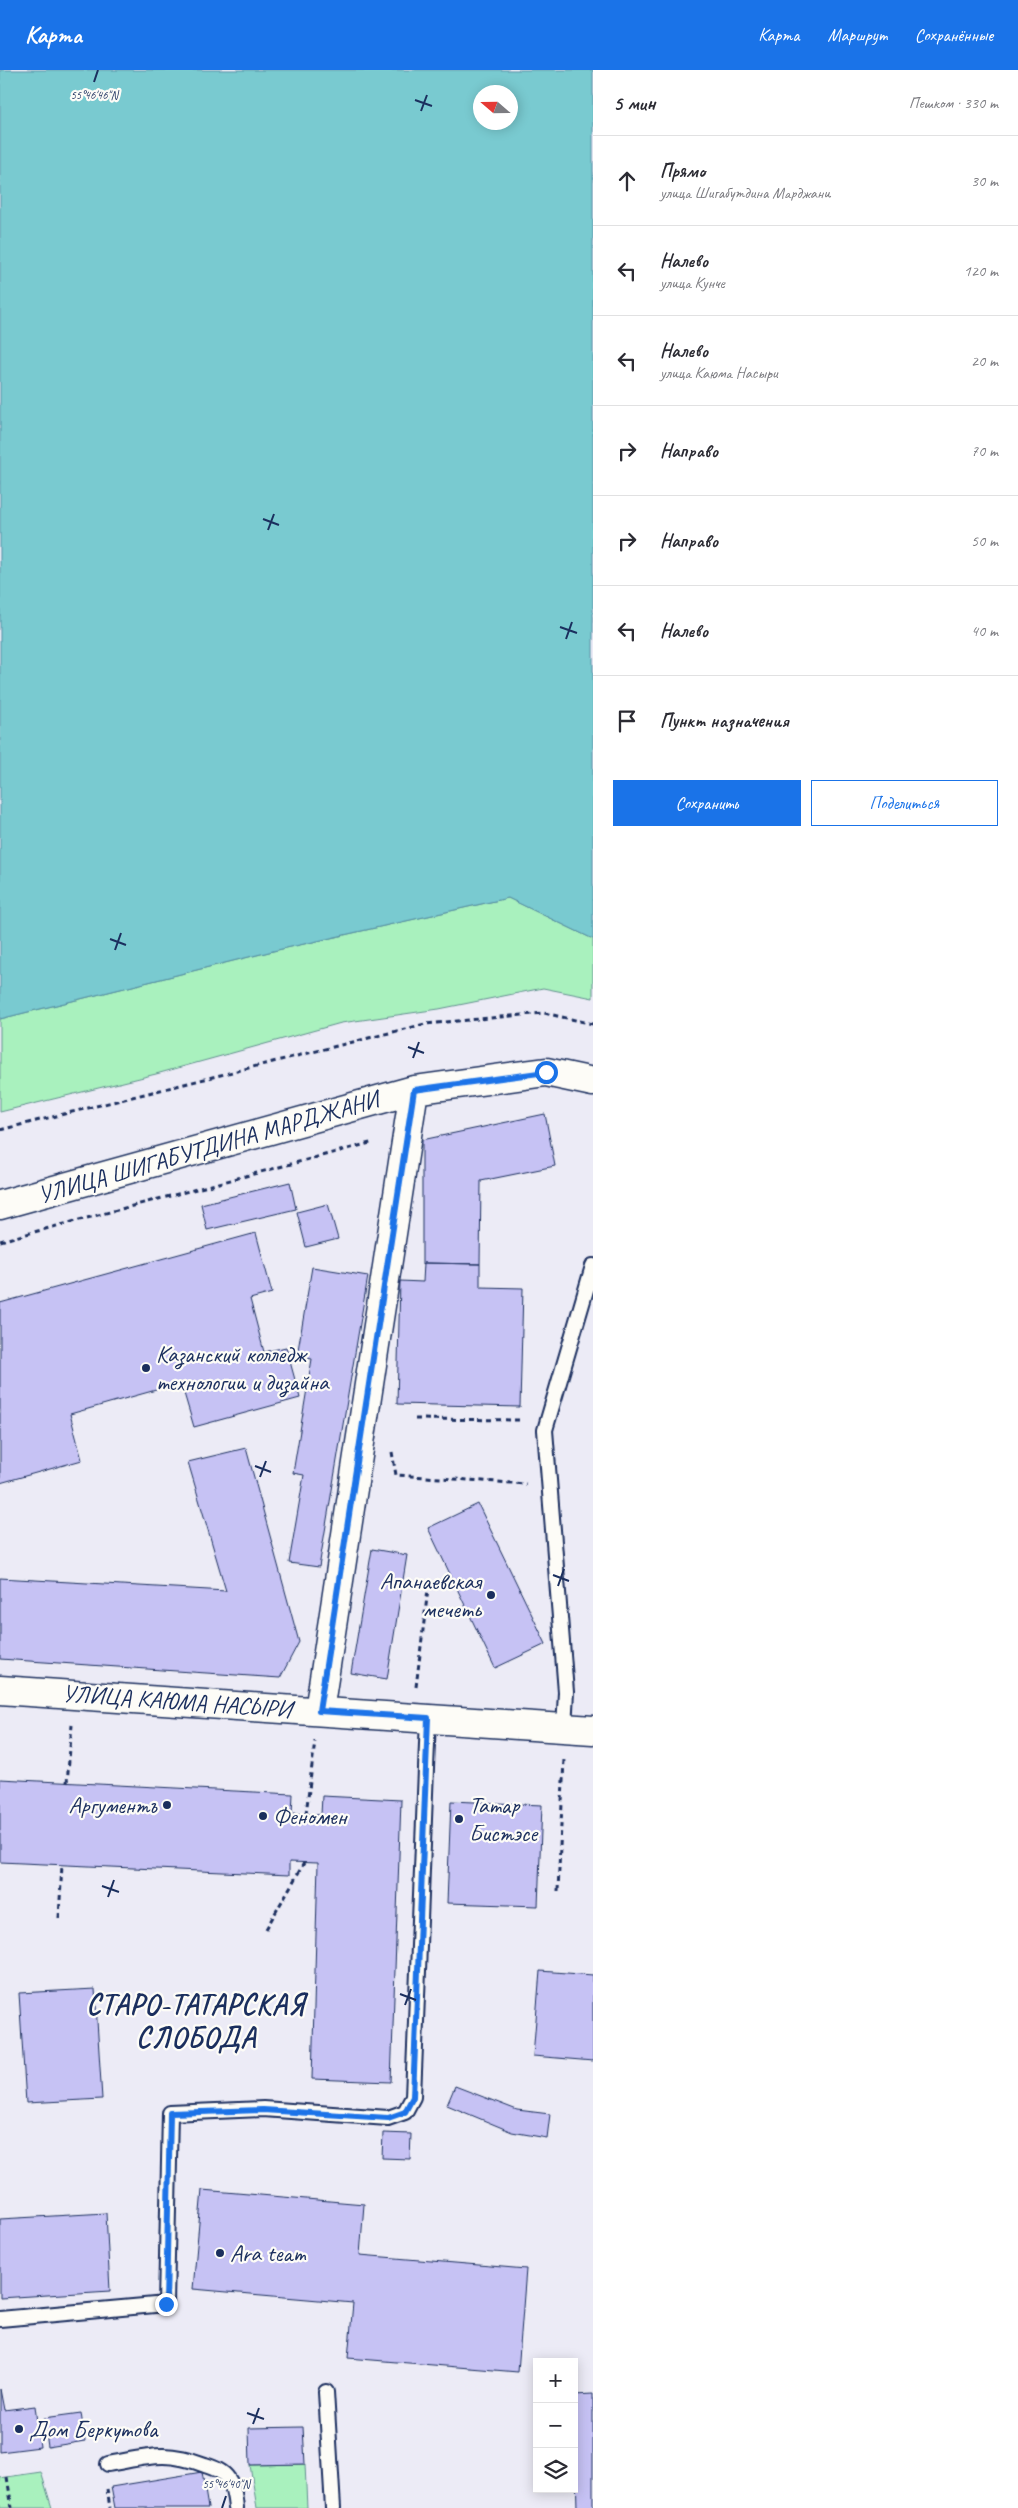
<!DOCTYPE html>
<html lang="ru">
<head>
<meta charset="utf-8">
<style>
  body { margin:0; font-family:Caveat,sans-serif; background:#f2f2f3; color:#2b2b33 }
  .controls { position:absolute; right:15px; bottom:15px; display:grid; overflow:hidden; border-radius:0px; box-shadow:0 2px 12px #0003 }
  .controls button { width:45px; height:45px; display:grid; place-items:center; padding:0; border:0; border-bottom:1px solid #e1e1e2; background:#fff; color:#2b2b33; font:25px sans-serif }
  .compass { position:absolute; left:473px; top:15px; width:45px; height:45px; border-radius:50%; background:#fff; box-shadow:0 2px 12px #0003; rotate:290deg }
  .stop { position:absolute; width:15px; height:15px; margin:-11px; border:4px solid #1a73e8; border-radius:50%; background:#fff }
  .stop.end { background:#1a73e8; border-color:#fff; box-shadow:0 1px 5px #0008 }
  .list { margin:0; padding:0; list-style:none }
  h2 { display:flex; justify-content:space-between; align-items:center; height:65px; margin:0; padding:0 20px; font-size:21px }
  h2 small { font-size:16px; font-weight:400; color:#7c7c81 }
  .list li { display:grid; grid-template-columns:32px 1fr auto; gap:15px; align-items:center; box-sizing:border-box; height:90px; padding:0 20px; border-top:1px solid #e1e1e2 }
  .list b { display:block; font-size:19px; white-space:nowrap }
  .list p { margin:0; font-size:16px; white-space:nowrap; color:#7c7c81 }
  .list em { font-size:16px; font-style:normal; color:#7c7c81 }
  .actions { display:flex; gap:10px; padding:15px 20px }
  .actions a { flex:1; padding:11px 0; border:1px solid #1a73e8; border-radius:0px; text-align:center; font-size:18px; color:#1a73e8 }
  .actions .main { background:#1a73e8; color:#fff }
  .icon { flex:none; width:28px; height:28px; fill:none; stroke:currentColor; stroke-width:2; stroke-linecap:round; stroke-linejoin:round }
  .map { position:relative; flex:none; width:593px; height:2438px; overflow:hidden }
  header { display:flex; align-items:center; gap:30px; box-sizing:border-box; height:70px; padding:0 25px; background:#1a73e8; color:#fff }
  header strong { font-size:24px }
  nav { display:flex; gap:28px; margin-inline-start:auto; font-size:18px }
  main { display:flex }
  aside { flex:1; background:#fff }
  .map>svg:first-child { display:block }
</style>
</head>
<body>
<header>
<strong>Карта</strong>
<nav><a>Карта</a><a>Маршрут</a><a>Сохранённые</a></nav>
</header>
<main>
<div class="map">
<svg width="593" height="2438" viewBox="0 0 593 2438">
  <rect width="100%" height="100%" fill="#ecebf6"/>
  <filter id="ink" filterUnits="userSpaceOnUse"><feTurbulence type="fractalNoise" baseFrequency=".02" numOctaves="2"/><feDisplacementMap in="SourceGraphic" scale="10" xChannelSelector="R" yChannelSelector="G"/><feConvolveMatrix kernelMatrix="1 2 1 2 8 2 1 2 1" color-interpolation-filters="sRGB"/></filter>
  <g filter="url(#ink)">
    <path fill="#a9f1be" stroke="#62908e" d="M508,828L593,869V928L543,918L439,939L341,953L156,1004L0,1042V949L273,881Z
      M305,2394L307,2438H257L250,2395Z
      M41,2402L52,2438H0V2408Z"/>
    <path fill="#79cad0" stroke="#538ca2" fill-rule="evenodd" d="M0,0H593V869L508,828L273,881L0,949ZM480,22H510V52H480Z"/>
    <path fill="#c6c2f4" stroke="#1b2f5e" d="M545,1044L555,1096L481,1111L480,1194L424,1193L422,1195V1070Z
      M290,1112L296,1139L207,1160L201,1134Z
      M328,1134L338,1169L306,1177L297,1142Z
      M256,1163L272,1223L250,1229L264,1282L286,1277L300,1328L194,1357L181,1313L70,1344L82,1390L0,1413V1233Z
      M424,1193L480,1194V1217L523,1218L520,1337L397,1334L400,1211L423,1212Z
      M312,1197L368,1206L319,1497L289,1493L304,1405L293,1403L312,1289L297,1286Z
      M246,1378L299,1572L280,1608L0,1589V1508L226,1521L188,1392Z
      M478,1434L546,1574L495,1598L428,1458Z
      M372,1479L407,1485L387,1609L351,1603Z
      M0,1709L293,1724L292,1743L321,1745L322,1726L401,1730L391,2012L312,2009L318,1793L289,1792V1805L0,1792Z
      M451,1731L542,1735L538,1836L447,1833Z
      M540,1901L593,1905V1991L533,1986Z
      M95,1919L102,2029L26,2033L19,1923Z
      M455,2016L517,2040L550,2044L547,2068L512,2062L447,2035Z
      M383,2063L411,2064L410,2089L382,2088Z
      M202,2120L364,2134L360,2185L526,2199L518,2302L348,2288L353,2233L193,2219Z
      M106,2143L110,2221L0,2228V2149Z
      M0,2319L4,2340L35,2336L40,2377L0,2382Z
      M593,2324V2438H577L574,2325Z
      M81,2343L85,2371L48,2377L44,2348Z
      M303,2357L305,2394L250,2395L249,2358Z
      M202,2402L208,2438H115L111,2417Z"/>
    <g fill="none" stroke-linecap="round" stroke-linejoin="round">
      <g stroke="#1b2f5e" stroke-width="18">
        <path id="lane" d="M564,1658L566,1622L545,1360L593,1196
          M0,2249L166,2234L170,2043L263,2039L388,2048L405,2042L413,2027L428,1648
          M326,2322L333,2438
          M108,2394C149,2387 165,2380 205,2395C214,2398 223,2401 228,2409C234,2417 235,2428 236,2438"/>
      </g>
      <g stroke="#1b2f5e" stroke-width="31">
        <path id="street" d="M0,1135L414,1020L546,1002L593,1012
          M0,1620L593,1660
          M319,1641L414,1020"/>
      </g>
      <path stroke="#1b2f5e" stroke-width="3" stroke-dasharray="5 4" stroke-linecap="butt" d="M0,1060L425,954L544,943L593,954
        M0,1171L374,1072
        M415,1349L522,1350
        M392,1382L396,1405L526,1414
        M416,1617L429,1511
        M67,1713L72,1655
        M306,1744L315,1671
        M558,1821L564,1689
        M59,1848L62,1795
        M266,1859L304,1793
        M7,2407L12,2438
        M107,2419L110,2438"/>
      <use href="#lane" stroke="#fdfcf7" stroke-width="14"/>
      <use href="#street" stroke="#fdfcf7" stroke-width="28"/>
    </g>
  </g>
  <g fill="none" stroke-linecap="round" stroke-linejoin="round" filter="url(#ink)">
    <path stroke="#1a73e8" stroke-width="6" d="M166,2234L170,2043L263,2040L388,2048L405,2042L413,2027L428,1648L319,1641L414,1020L546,1002"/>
  </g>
  <path fill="none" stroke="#1b2f5e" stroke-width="2" d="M94,12L98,0M415,30L432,36M421,41L427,25M263,449L279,455M268,460L274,444M560,557L577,563M566,569L572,552M110,869L126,875M115,880L121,863M408,977L424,983M413,988L419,972M255,1396L271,1402M260,1407L266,1391M553,1505L569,1511M558,1516L564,1499M102,1816L119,1822M108,1827L114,1810M400,1924L416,1930M405,1935L411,1919M247,2343L264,2349M253,2354L259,2338M222,2438L226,2426"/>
  <g fill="#1b2f5e" stroke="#fdfcf7" stroke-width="2">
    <circle cx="146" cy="1298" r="5"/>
    <circle cx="491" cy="1525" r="5"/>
    <circle cx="167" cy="1735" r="5"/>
    <circle cx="263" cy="1746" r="5"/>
    <circle cx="459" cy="1749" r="5"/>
    <circle cx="220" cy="2183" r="5"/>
    <circle cx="19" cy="2359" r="5"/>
  </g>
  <g text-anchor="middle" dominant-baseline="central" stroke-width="4.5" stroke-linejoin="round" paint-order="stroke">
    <g font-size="24" fill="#1b2f5e" stroke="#fdfcf7">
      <text transform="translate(208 1077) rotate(-16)">УЛИЦА ШИГАБУТДИНА МАРДЖАНИ</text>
      <text transform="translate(177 1631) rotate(4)">УЛИЦА КАЮМА НАСЫРИ</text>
    </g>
    <g font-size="24" fill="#1b2f5e" stroke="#fdfcf7" text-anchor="start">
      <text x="156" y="1284">Казанский колледж<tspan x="156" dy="28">технологии и дизайна</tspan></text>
      <text x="481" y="1511" text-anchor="end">Апанаевская<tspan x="481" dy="28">мечеть</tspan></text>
      <text x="157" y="1735" text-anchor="end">Аргументъ</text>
      <text x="469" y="1735">Татар<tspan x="469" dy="28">Бистэсе</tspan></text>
      <text x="273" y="1746">Феномен</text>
      <text x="230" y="2183">Ara team</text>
      <text x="29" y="2359">Дом Беркутова</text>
    </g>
    <g font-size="29" font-weight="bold" letter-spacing="1" fill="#1b2f5e" stroke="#fdfcf7">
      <text x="196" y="1934">СТАРО-ТАТАРСКАЯ<tspan x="196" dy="33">СЛОБОДА</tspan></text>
    </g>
  </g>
  <g font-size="12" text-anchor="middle" fill="#1b2f5e" stroke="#fdfcf7" stroke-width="4.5" stroke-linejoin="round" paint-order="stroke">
    <text x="94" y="29">55°46'46"N</text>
    <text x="226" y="2418">55°46'40"N</text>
  </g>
</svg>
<div class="controls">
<button>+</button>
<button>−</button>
<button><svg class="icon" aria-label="layers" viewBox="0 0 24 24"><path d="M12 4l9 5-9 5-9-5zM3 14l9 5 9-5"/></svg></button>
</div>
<svg class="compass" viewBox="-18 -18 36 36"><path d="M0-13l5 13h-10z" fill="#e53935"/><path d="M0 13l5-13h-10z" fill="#7c7c81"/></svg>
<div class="stop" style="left:546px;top:1002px"></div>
<div class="stop end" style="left:166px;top:2234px"></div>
</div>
<aside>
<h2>5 мин<small>Пешком · 330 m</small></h2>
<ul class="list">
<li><svg class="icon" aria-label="ahead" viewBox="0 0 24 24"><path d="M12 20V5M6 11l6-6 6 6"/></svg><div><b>Прямо</b><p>улица Шигабутдина Марджани</p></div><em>30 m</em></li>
<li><svg class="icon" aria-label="left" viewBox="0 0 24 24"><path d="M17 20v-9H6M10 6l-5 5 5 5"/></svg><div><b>Налево</b><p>улица Кунче</p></div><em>120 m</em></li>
<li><svg class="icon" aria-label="left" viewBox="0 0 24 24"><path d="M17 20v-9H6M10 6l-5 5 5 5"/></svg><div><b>Налево</b><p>улица Каюма Насыри</p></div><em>20 m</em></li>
<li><svg class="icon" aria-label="right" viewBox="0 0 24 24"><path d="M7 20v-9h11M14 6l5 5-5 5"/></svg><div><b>Направо</b></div><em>70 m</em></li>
<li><svg class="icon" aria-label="right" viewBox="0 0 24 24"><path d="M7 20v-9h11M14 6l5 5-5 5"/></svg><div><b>Направо</b></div><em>50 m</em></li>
<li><svg class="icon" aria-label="left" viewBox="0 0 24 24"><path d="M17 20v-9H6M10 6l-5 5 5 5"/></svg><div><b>Налево</b></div><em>40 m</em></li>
<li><svg class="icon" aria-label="arrive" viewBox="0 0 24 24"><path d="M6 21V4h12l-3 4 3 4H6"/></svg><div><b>Пункт назначения</b></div></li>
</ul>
<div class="actions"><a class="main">Сохранить</a><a>Поделиться</a></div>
</aside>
</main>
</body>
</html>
